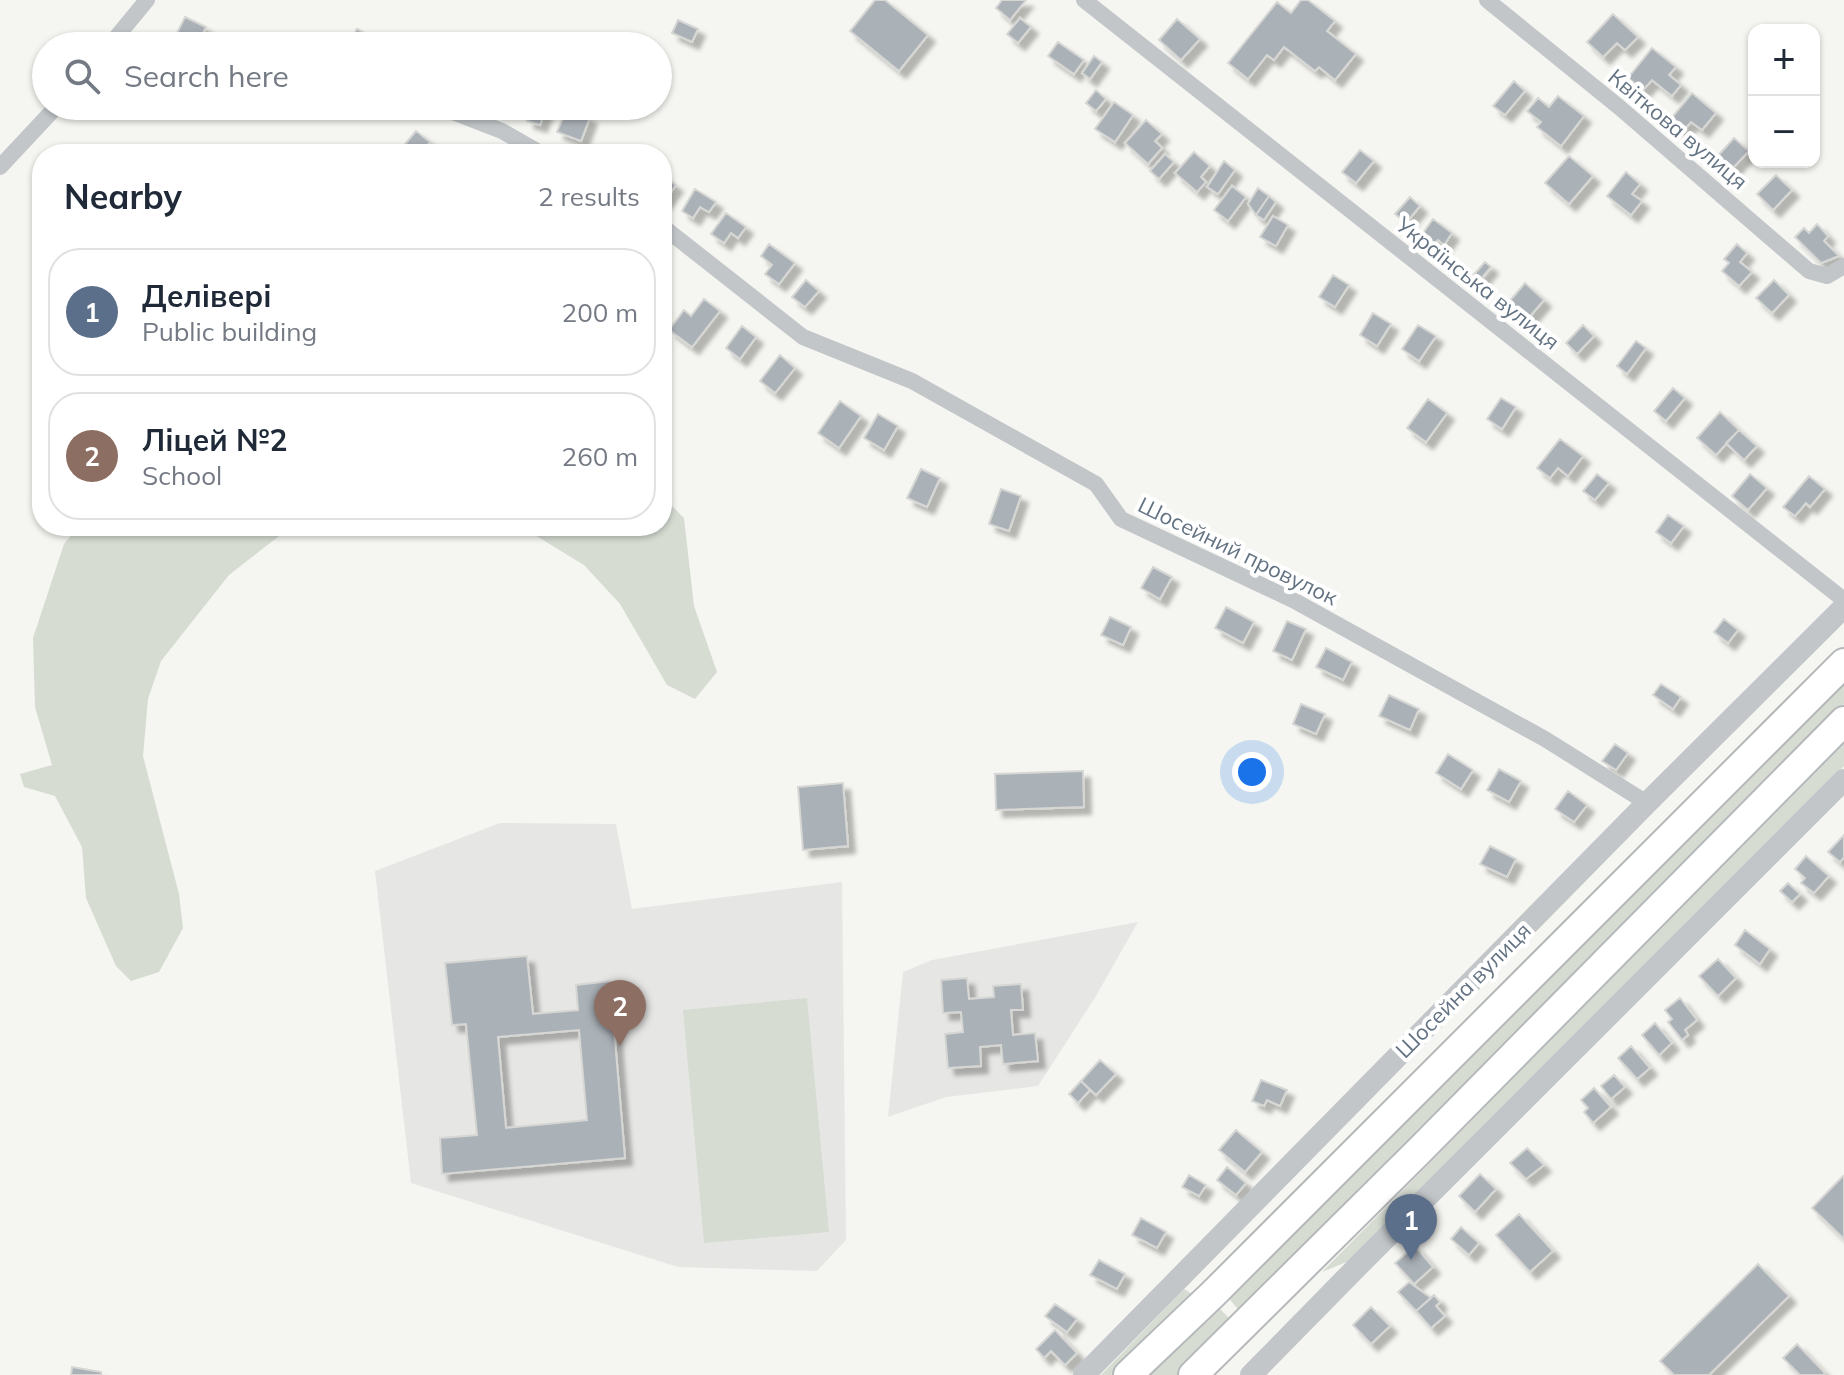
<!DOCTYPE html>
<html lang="en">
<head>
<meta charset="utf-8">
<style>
  body { margin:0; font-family:Mulish,sans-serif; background:#f2f2f3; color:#1f2937 }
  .controls { position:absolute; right:24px; top:24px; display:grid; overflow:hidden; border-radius:16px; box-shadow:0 2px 6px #0004 }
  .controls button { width:72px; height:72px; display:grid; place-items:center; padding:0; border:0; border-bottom:2px solid #e0e1e3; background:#fff; color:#1f2937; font:40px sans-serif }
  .you { position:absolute; left:1252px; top:772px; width:28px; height:28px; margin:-20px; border:6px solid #fff; border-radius:50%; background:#1a73e8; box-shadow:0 0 0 12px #1a73e833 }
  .badge { display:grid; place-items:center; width:52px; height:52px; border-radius:50%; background:#7c3aed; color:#fff; font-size:26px; font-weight:700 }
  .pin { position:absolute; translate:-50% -66px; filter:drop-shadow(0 2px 4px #0008) }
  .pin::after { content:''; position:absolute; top:42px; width:28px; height:24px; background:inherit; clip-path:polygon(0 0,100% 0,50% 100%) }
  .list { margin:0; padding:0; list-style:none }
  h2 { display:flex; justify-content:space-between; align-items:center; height:104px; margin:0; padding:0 32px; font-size:34px }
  h2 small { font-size:26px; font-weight:400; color:#747a83 }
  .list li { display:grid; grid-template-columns:52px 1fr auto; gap:24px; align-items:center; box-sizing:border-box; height:128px; margin:0 16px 16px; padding:0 16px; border:2px solid #e0e1e3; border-radius:32px }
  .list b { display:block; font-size:30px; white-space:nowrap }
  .list p { margin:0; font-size:26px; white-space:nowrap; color:#747a83 }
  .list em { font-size:26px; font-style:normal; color:#747a83 }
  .icon { flex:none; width:44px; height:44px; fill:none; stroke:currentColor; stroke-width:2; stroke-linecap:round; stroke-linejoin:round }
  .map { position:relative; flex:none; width:1844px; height:1375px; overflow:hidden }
  .search { position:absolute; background:#fff; box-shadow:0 2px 6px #0004; left:32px; top:32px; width:640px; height:88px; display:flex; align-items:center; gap:20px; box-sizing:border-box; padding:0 28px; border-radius:44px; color:#747a83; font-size:30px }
  .panel { position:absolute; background:#fff; box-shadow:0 2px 6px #0004; left:32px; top:144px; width:640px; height:392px; border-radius:32px }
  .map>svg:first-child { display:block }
</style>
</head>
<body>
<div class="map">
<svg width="1844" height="1375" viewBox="0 0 1844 1375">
  <defs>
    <filter id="shadow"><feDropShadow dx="7" dy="7" stdDeviation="2" flood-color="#0004"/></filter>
  </defs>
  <rect width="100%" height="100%" fill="#f5f5f1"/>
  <path fill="#e6e7e5" d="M500,823L616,824L632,909L842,882L846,1240L817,1271L678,1267L411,1183L375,871Z
    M1138,922L1096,996L1038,1086L946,1097L888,1117L903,972L932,960Z"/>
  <path fill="#d6dcd2" d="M662,496L684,518L694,606L717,672L695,699L667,685L620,604L584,565L520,526H662Z
    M79,526H292L229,575L161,661L148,699L143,756L179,894L183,928L159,972L131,981L116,966L86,898L82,847L55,796L24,787L20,774L52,765L35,707L33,638L64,544Z
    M1844,675V704L1242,1314L1227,1296Z
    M1844,743V766L1354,1259L1322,1272Z
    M807,998L829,1232L704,1243L683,1010Z
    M1184,1289L1197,1297L1118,1375H1101Z
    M1217,1306L1234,1323L1179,1375H1148Z"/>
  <path fill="#aab1b7" stroke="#d6d7d4" stroke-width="2" fill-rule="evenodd" filter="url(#shadow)" d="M875,0H885L928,35L899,71L850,31Z
    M1002,0H1026L1010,20L996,8Z
    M1301,0H1308L1335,21L1327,31L1356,54L1335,80L1319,67L1315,71L1284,47L1274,60L1267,55L1248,79L1228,63L1277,2L1291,13Z
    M1613,14L1638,37L1625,50L1617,43L1603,57L1587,42Z
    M185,17L206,27L198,44L177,33Z
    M1020,18L1031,27L1018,43L1007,34Z
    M1177,19L1200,39L1181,60L1159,40Z
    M678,20L698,29L692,42L672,33Z
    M357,29L381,42L379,46H347Z
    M1058,42L1084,60L1074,74L1048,56Z
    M1652,48L1676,67L1669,75L1681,85L1672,96L1652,80L1643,90L1628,78Z
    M1094,56L1102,62L1090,79L1082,73Z
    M1514,81L1525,91L1505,115L1493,106Z
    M1096,90L1106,99L1096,111L1086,103Z
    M1692,93L1716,113L1702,130L1691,122L1682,132L1669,121Z
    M1558,96L1584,116L1561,146L1537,127L1541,122L1527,111L1538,98L1549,107Z
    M1114,102L1133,115L1115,142L1095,129Z
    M532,106H547L540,125L527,121Z
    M567,108L590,117L581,141L557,132Z
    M1146,120L1162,134L1155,141L1162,148L1148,164L1125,143Z
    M416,131L430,142L422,152L425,154H406L400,150Z
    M1734,138L1749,151L1729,172L1715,159Z
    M1360,150L1374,161L1356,183L1342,172Z
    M1194,152L1210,166L1201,177L1206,182L1197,192L1175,173Z
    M1165,154L1174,162L1159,179L1150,171Z
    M1569,156L1593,176L1569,204L1545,183Z
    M1224,161L1235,170L1218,194L1207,187Z
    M1626,172L1640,184L1632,194L1642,201L1631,215L1607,196Z
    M662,175L676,185L664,202L662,201Z
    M1776,175L1792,190L1773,210L1757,194Z
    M1232,186L1246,197L1228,221L1214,210Z
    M1258,188L1269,196L1256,215L1248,204Z
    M695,189L716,202L709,212L700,207L693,218L682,211Z
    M1269,196L1276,202L1264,220L1256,215Z
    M1410,197L1420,206L1406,223L1395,214Z
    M726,213L746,227L738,238L731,233L724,243L711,234Z
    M1273,216L1288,225L1276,246L1260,237Z
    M1433,219L1452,233L1444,245L1438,240L1431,250L1418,240Z
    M1817,224L1828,236L1824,241L1839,256L1821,263L1795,237L1804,228L1809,233Z
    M769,244L795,263L779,284L765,274L772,265L761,256Z
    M1737,244L1747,253L1740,262L1752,272L1739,286L1722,271L1729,263L1724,259Z
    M1485,262L1491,267L1476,285L1469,280Z
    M1333,275L1349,285L1335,307L1319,297Z
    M806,280L819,291L805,307L792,297Z
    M1774,280L1789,295L1772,313L1756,298Z
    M1525,283L1544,300L1527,320L1508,303Z
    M704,299L720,311L692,347L669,330L684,310L691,316Z
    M1373,313L1391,324L1377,346L1360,335Z
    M1418,325L1436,336L1419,361L1402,349Z
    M1583,325L1594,336L1577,354L1566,343Z
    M742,326L756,337L740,359L726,348Z
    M1636,341L1646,348L1627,374L1617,366Z
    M780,355L795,368L775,393L760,381Z
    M1673,388L1685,398L1666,421L1654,411Z
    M1501,398L1516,407L1502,429L1487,419Z
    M1428,399L1447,413L1426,442L1407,428Z
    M840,401L861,416L839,448L818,433Z
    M1720,412L1739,430L1716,455L1697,438Z
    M878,414L898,426L884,450L864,438Z
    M1739,430L1757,446L1744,460L1726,443Z
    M1560,439L1583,456L1568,476L1558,468L1550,478L1537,468Z
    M921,469L940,478L927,507L907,498Z
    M1597,474L1609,483L1595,500L1583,491Z
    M1750,474L1767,488L1748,510L1732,496Z
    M1809,476L1825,489L1810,507L1806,503L1795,516L1783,507Z
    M1001,489L1021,496L1009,531L989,524Z
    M1668,515L1684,526L1671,543L1656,532Z
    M1153,567L1172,577L1160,599L1141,588Z
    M1226,607L1254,622L1243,643L1215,628Z
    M1110,617L1131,627L1123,645L1101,635Z
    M1724,619L1738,630L1728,643L1714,632Z
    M1287,621L1306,629L1292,660L1273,651Z
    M1326,648L1352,662L1343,680L1316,667Z
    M1661,684L1681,697L1673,709L1653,695Z
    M1389,695L1419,709L1410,730L1379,716Z
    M1301,704L1325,714L1316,734L1293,724Z
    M1615,744L1628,753L1616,770L1602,761Z
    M1448,754L1473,770L1461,789L1436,773Z
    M1499,769L1521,781L1509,802L1487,790Z
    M1083,771L1084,807L996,810L995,774Z
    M843,783L848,846L803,850L798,787Z
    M1568,791L1587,805L1574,822L1555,809Z
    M1844,835V857L1840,862L1828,852Z
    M1490,846L1516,859L1507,877L1480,864Z
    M1806,856L1829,876L1814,893L1801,883L1805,878L1795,869Z
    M1788,883L1800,894L1792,902L1780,891Z
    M1745,930L1770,949L1760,964L1735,945Z
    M527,956L533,1014L578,1010L576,985L610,981L625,1158L442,1174L440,1138L477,1135L466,1024L452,1025L445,963ZM579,1030L587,1120L506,1128L498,1037Z
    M1718,959L1736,978L1718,996L1699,976Z
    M967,978L969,999L994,997L993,986L1021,984L1023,1010H1011L1013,1035L1035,1033L1038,1061L1003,1064L1001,1045L980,1047L981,1066L948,1068L945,1034L963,1032L961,1012L943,1013L941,980Z
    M1680,998L1697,1020L1685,1030L1688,1035L1682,1040L1668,1022L1672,1019L1665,1010Z
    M1655,1023L1672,1043L1659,1055L1642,1035Z
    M1631,1046L1650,1068L1637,1079L1618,1058Z
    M1100,1060L1116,1074L1096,1095L1081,1081Z
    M1614,1075L1625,1087L1611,1099L1601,1086Z
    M1261,1080L1287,1090L1280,1106L1267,1100L1264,1106L1252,1101Z
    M1081,1081L1090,1090L1078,1103L1069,1094Z
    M1594,1088L1611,1107L1593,1123L1584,1112L1588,1108L1581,1100Z
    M1236,1130L1262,1152L1245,1172L1219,1150Z
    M1527,1148L1544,1165L1526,1179L1510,1163Z
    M1227,1167L1246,1183L1236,1195L1217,1180Z
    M1480,1174L1496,1189L1475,1212L1459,1196Z
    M1189,1175L1206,1185L1199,1196L1182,1187Z
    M1843,1176L1844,1177V1239L1812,1208Z
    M1519,1214L1553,1251L1530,1272L1496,1235Z
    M1141,1218L1166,1232L1157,1248L1132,1235Z
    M1461,1227L1479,1243L1469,1255L1451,1239Z
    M1415,1246L1433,1267L1414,1284L1395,1263Z
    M1099,1260L1125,1274L1117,1289L1090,1275Z
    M1758,1264L1789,1296L1709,1375H1674L1660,1361Z
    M1409,1282L1431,1298L1416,1311L1398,1292Z
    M1434,1295L1440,1302L1436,1306L1445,1316L1431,1328L1416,1311Z
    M1055,1304L1077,1319L1067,1332L1045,1316Z
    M1371,1307L1390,1326L1371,1344L1353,1325Z
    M1055,1330L1077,1353L1065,1365L1051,1351L1044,1358L1036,1349Z
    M1797,1344L1825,1373L1823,1375H1800L1783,1358Z
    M72,1367L101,1372V1375H71Z"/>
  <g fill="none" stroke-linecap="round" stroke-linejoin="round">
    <g stroke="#b5b8bb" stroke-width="32">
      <path id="trunk" d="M1128,1375L1213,1294L1844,663
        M1193,1375L1419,1151L1844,721"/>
    </g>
    <path stroke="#c2c6c9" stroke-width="16" d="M1084,0L1844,600
      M1487,0L1619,107L1809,271L1827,276L1844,266
      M109,46L147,0
      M360,108L445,109L502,131L542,154
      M0,167L57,106
      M662,226L803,337L912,381L1096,484L1121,519L1293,600L1545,739L1647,803"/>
    <path stroke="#c2c6c9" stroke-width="22" d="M1084,1375L1647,803L1844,607
      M1251,1375L1358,1266L1844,780"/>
    <use href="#trunk" stroke="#fff" stroke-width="28"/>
  </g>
  <g text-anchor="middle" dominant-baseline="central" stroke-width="8" stroke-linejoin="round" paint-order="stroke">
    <g font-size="22" fill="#647383" stroke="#fff">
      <text transform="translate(1678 129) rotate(40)">Квіткова вулиця</text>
      <text transform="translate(1478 283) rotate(38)">Українська вулиця</text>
      <text transform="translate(1238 551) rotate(26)">Шосейний провулок</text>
      <text transform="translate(1463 990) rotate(-45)">Шосейна вулиця</text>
    </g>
  </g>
</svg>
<div class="controls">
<button>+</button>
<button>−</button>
</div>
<div class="you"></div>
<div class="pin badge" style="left:1411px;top:1260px;background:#5c6f8a">1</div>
<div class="pin badge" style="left:620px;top:1046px;background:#8d6e63">2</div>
<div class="search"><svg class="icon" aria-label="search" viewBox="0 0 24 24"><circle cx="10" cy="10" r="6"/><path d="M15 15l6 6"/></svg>Search here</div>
<section class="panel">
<h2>Nearby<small>2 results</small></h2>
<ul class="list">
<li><span class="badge" style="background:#5c6f8a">1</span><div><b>Делівері</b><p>Public building</p></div><em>200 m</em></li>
<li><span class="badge" style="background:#8d6e63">2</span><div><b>Ліцей №2</b><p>School</p></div><em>260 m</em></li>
</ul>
</section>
</div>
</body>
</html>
